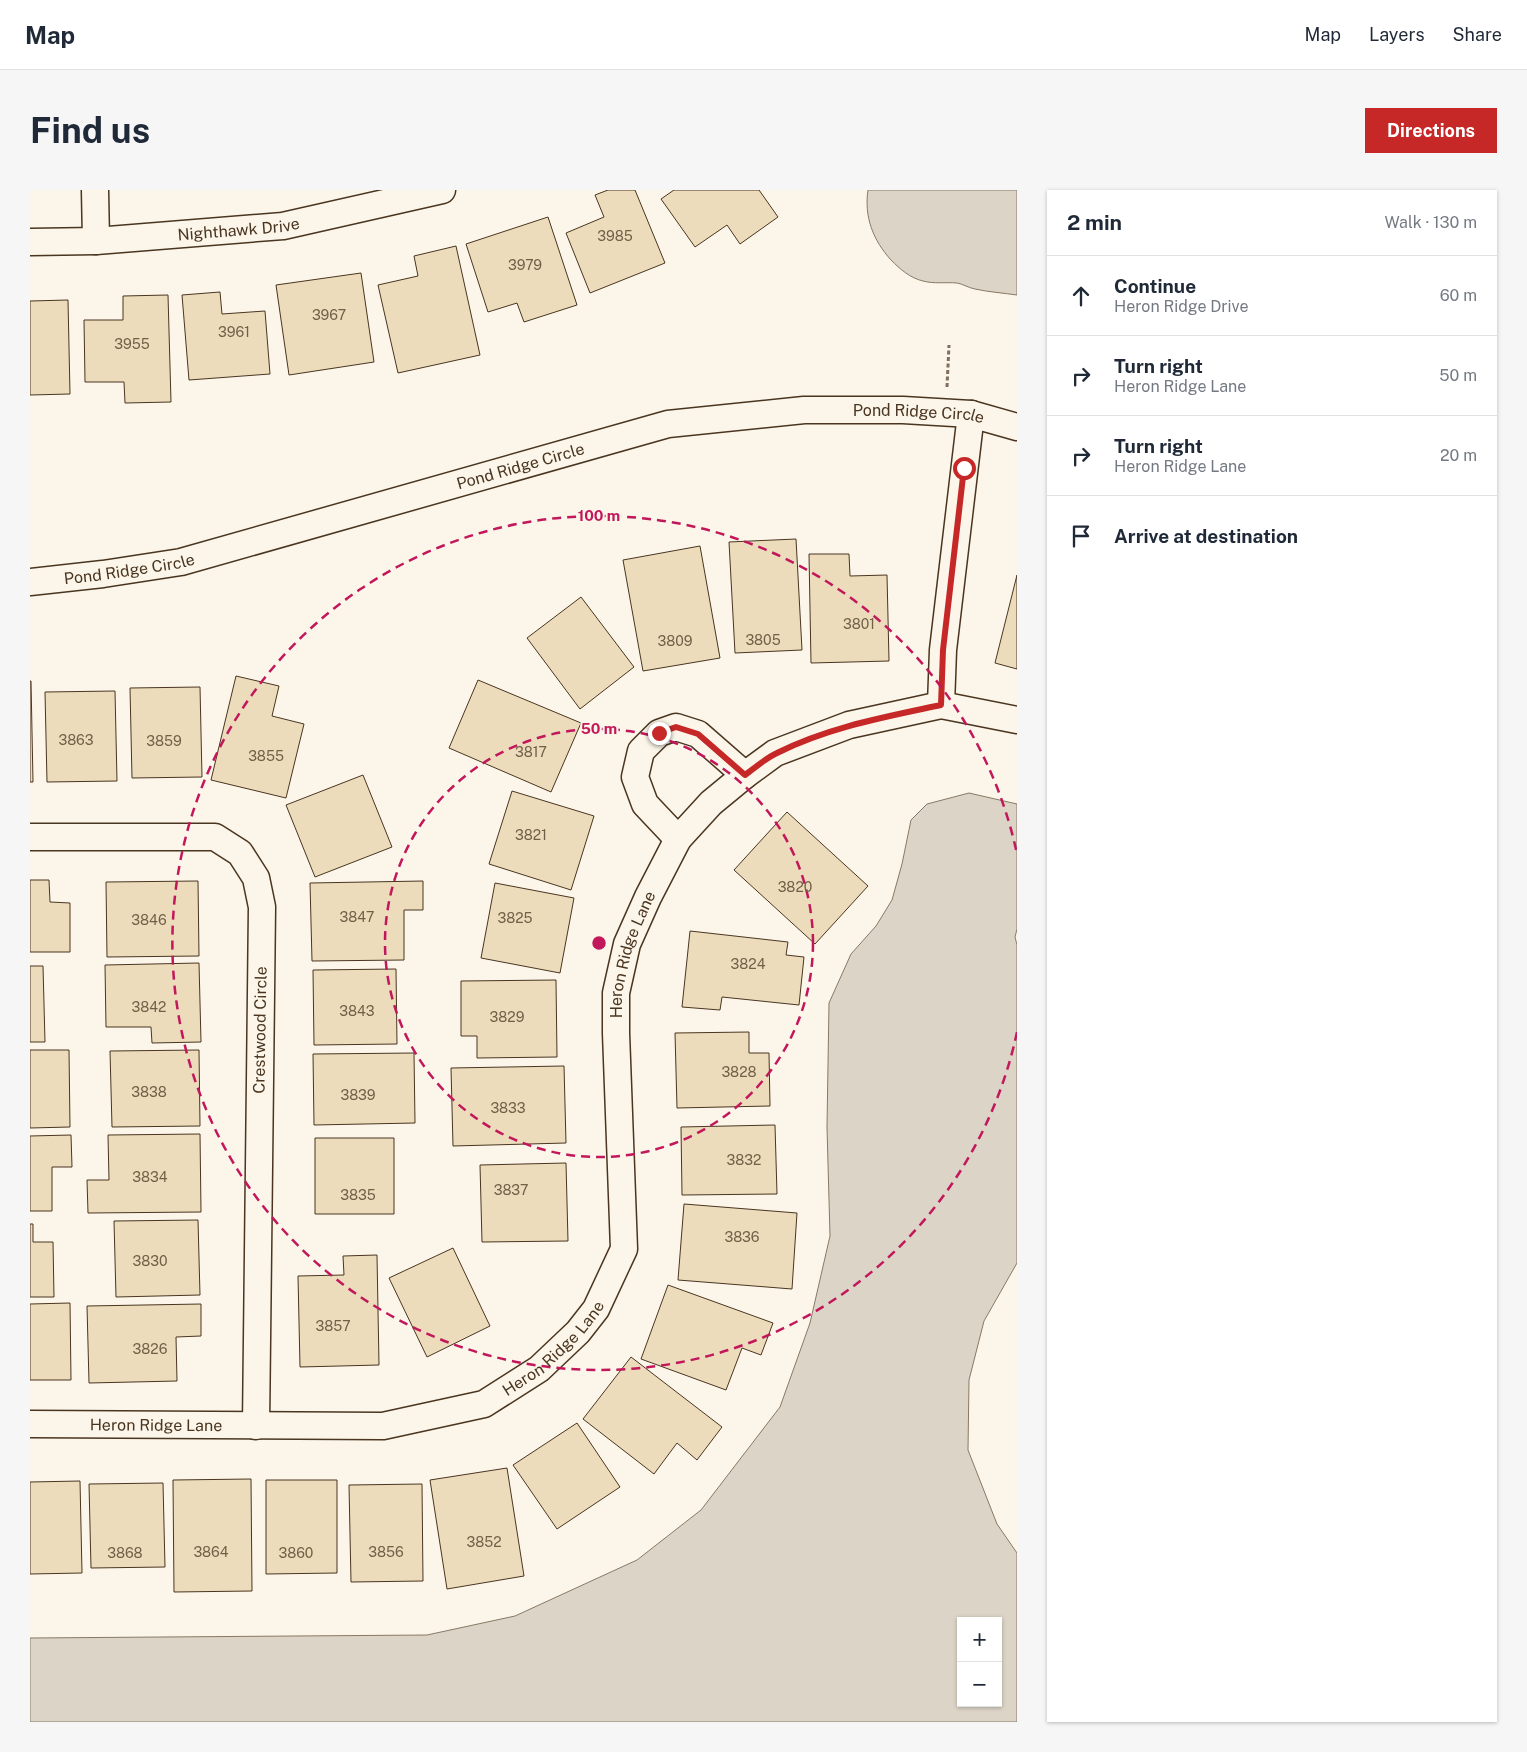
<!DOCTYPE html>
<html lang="en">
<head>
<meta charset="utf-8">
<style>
  body { margin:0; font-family:"Public Sans",sans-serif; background:#f6f6f7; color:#1f2937 }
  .controls { position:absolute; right:15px; bottom:15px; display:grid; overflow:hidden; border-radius:0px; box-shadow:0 1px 4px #0004 }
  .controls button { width:45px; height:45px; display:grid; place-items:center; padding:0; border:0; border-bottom:1px solid #e0e1e3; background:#fff; color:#1f2937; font:25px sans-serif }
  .stop { position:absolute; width:15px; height:15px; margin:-11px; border:4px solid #c62828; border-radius:50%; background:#fff }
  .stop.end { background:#c62828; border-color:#fff; box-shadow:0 1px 5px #0008 }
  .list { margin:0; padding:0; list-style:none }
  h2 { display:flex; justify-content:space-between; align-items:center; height:65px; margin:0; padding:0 20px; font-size:21px }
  h2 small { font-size:16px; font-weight:400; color:#747a83 }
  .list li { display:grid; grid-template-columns:32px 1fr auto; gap:15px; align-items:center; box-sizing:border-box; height:80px; padding:0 20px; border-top:1px solid #e0e1e3 }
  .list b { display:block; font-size:19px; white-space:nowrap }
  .list p { margin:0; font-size:16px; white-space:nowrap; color:#747a83 }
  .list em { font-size:16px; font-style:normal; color:#747a83 }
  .icon { flex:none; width:28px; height:28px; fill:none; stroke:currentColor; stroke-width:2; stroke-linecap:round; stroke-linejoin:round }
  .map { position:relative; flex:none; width:987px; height:1532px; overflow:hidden; border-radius:0px }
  header { display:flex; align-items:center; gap:30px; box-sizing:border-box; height:70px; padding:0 25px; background:#fff; border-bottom:1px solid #e0e1e3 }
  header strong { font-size:24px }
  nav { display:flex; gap:28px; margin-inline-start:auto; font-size:18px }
  .intro { display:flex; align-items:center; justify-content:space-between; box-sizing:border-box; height:120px; padding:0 30px }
  h1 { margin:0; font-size:35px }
  .button { padding:12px 22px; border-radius:0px; background:#c62828; color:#fff; font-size:18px; font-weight:700 }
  main { display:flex; gap:30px; padding:0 30px }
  aside { flex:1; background:#fff; border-radius:0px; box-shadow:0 1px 4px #0004 }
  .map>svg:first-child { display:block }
</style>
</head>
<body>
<header>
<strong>Map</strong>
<nav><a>Map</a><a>Layers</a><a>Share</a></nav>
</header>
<div class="intro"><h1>Find us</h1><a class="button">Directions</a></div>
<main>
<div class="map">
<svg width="987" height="1532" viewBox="0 0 987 1532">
  <rect width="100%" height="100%" fill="#fbf6e9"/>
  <path fill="#dcd4c6" stroke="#887966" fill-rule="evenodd" d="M838,0H987V105C973,103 959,102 945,99C939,98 933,94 927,93C915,92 904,94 893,91C880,88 870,79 861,70C843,50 834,27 838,0Z
    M939,603L987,614V739L985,747L987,755V1073L954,1131L939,1190L938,1260L967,1334L987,1363V1532H0V1448L397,1445L485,1426L607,1370L671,1320L750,1217L780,1133L800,1046L797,937L799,813L821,764L846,736L862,710L872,674L881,630L897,614ZM931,1431H968V1513H931Z"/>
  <path fill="#ecdcbc" stroke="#4a3520" d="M578,0H605L635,73L560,103L536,43L574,27L565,5Z
    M644,0H729L748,27L710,54L697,35L665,57L631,9Z
    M518,27L547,115L494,132L487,113L458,122L436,54Z
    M426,56L450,165L368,183L348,95L388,86L384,66Z
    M331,83L344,172L259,185L246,95Z
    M190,102L192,124L235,121L240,184L159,190L152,105Z
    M138,105L141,212L95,213L94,192H55L54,130H93V106Z
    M38,110L40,204L0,205V111Z
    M766,349L772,460L705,463L699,352Z
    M670,356L690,468L613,481L593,370Z
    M779,364H819L820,386L857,385L859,471L781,473Z
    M987,385V479L965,473Z
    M551,407L604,477L550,519L497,448Z
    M206,486L249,496L242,526L274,534L256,608L181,590Z
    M448,490L551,533L521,602L419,558Z
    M0,491H1L3,592H0Z
    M170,497L172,587L102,588L100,498Z
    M85,501L87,591L17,592L15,502Z
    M333,585L362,657L285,687L256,615Z
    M482,601L564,626L541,700L459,674Z
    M757,622L838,696L785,754L704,680Z
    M0,690H19L20,712L40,713V762H0Z
    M168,691L169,766L77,767L76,692Z
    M393,691V720H374V770L282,771L280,693Z
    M465,693L544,708L530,783L451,768Z
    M660,741L758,752L756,765L774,767L769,815L692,807L690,820L652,817Z
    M169,773L171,852L122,853L121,837H76L75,775Z
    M0,776H13L15,852H0Z
    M366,779L367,854L284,855L283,780Z
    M526,790L527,867L447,868V846H431V791Z
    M719,842V863H739L740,916L647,918L645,843Z
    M0,860H39L40,937L0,938Z
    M169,860L170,936L82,937L80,861Z
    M384,863L385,933L284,935L283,864Z
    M534,876L536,953L423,956L421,878Z
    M745,935L747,1004L652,1005L651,937Z
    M170,944L171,1022L58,1023L57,990H79L78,945Z
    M41,945L42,977H22V1021H0V946Z
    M285,948H364V1024H285Z
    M536,973L538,1051L452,1052L450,975Z
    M654,1014L767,1023L762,1099L648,1090Z
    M168,1030L170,1105L86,1107L84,1031Z
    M0,1034H3V1052H23L24,1107H0Z
    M423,1058L460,1136L397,1167L359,1088Z
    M347,1065L349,1175L270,1177L268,1086L314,1085L313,1066Z
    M638,1095L743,1133L731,1165L712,1158L696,1200L611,1169Z
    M40,1113L41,1190H0V1114Z
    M171,1114V1146L146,1147L147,1191L59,1193L57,1116Z
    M601,1167L692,1237L667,1270L647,1253L624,1284L553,1229Z
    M547,1233L590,1297L527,1339L483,1275Z
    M477,1278L494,1386L417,1399L400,1290Z
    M221,1289L222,1401L144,1402L143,1290Z
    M236,1290H307V1383L236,1384Z
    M50,1291L52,1383L0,1384V1292Z
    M133,1293L135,1377L61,1378L59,1294Z
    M392,1294L393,1391L321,1392L319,1295Z"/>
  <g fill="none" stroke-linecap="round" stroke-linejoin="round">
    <g stroke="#4a3520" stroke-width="29">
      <g id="minor">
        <path d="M65,0L66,51"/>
        <path id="s1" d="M0,52L66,51L253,36L412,0"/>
        <path id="s2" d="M0,392L73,384L151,372L638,234L774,220H873L941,224L987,237"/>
        <path d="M911,515L913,460L941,224"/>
        <path d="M0,647H185L210,663L226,688L232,717L226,1236"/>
        <path d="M648,649L615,614L605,587L611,561L629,543L646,537L668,544L715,585"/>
        <path id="s3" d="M0,1234L353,1236L454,1214L509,1179L548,1142L566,1119L594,1059L586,843V803L597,754L618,707L648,649L681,613L715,585L745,563L819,535L911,515L987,530"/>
      </g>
    </g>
    <path stroke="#7f6f5c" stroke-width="3" stroke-dasharray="4 2.5" stroke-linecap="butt" d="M917,197L919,155"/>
    <use href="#minor" stroke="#fbf6e9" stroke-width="26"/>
  </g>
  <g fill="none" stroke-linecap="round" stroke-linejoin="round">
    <path stroke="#c62828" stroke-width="6" d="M629,543L646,537L668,544L715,585C726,577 736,568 747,563C799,537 855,527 911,515L913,460L934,278"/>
  </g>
  <g fill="none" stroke="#c2185b" stroke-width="2.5" stroke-dasharray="9 6">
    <circle cx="569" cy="753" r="214"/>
    <path d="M987 842A427 427 0 1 1 987 664"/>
  </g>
  <g text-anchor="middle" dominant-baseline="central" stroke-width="4" stroke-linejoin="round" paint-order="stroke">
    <g font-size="14" fill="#725f47">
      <text x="585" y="46">3985</text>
      <text x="495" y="75">3979</text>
      <text x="299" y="125">3967</text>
      <text x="204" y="142">3961</text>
      <text x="102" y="154">3955</text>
      <text x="829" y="434">3801</text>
      <text x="733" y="450">3805</text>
      <text x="645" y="451">3809</text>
      <text x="46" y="550">3863</text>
      <text x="134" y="551">3859</text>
      <text x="501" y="562">3817</text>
      <text x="236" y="566">3855</text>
      <text x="501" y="645">3821</text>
      <text x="765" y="697">3820</text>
      <text x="327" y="727">3847</text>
      <text x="485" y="728">3825</text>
      <text x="119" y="730">3846</text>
      <text x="718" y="774">3824</text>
      <text x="119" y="817">3842</text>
      <text x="327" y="821">3843</text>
      <text x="477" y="827">3829</text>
      <text x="709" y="882">3828</text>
      <text x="119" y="902">3838</text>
      <text x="328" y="905">3839</text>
      <text x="478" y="918">3833</text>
      <text x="714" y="970">3832</text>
      <text x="120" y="987">3834</text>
      <text x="481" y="1000">3837</text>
      <text x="328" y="1005">3835</text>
      <text x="712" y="1047">3836</text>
      <text x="120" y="1071">3830</text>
      <text x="303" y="1136">3857</text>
      <text x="120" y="1159">3826</text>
      <text x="454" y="1352">3852</text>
      <text x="181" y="1362">3864</text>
      <text x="356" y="1362">3856</text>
      <text x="95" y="1363">3868</text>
      <text x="266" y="1363">3860</text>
    </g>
    <g font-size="16" fill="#4a3520" stroke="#fbf6e9">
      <text stroke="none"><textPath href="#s1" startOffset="209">Nighthawk Drive</textPath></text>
      <text stroke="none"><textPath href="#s2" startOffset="910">Pond Ridge Circle</textPath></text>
      <text stroke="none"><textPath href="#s2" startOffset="505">Pond Ridge Circle</textPath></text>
      <text stroke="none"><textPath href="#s2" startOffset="100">Pond Ridge Circle</textPath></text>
      <text stroke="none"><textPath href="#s3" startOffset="968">Heron Ridge Lane</textPath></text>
      <text transform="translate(230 840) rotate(-89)">Crestwood Circle</text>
      <text stroke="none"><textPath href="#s3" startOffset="546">Heron Ridge Lane</textPath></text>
      <text stroke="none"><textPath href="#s3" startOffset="126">Heron Ridge Lane</textPath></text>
    </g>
  </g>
  <circle cx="569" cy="753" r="8" fill="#c2185b" stroke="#fbf6e9" stroke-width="2.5"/>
  <g font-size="15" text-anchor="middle" font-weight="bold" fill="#c2185b" stroke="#fbf6e9" stroke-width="4" stroke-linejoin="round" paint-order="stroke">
    <text x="569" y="331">100 m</text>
    <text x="569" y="544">50 m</text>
  </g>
</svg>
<div class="controls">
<button>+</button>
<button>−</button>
</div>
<div class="stop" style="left:934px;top:278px"></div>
<div class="stop end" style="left:629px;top:543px"></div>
</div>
<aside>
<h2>2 min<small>Walk · 130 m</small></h2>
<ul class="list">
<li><svg class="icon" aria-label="ahead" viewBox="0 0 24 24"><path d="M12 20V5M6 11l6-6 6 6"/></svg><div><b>Continue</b><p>Heron Ridge Drive</p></div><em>60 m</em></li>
<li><svg class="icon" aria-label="right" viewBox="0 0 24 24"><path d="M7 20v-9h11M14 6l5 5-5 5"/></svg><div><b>Turn right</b><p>Heron Ridge Lane</p></div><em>50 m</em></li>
<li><svg class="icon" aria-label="right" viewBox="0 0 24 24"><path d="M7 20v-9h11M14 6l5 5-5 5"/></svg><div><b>Turn right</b><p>Heron Ridge Lane</p></div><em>20 m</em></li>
<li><svg class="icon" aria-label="arrive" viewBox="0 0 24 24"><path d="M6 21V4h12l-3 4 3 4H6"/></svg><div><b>Arrive at destination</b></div></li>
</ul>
</aside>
</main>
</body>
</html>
